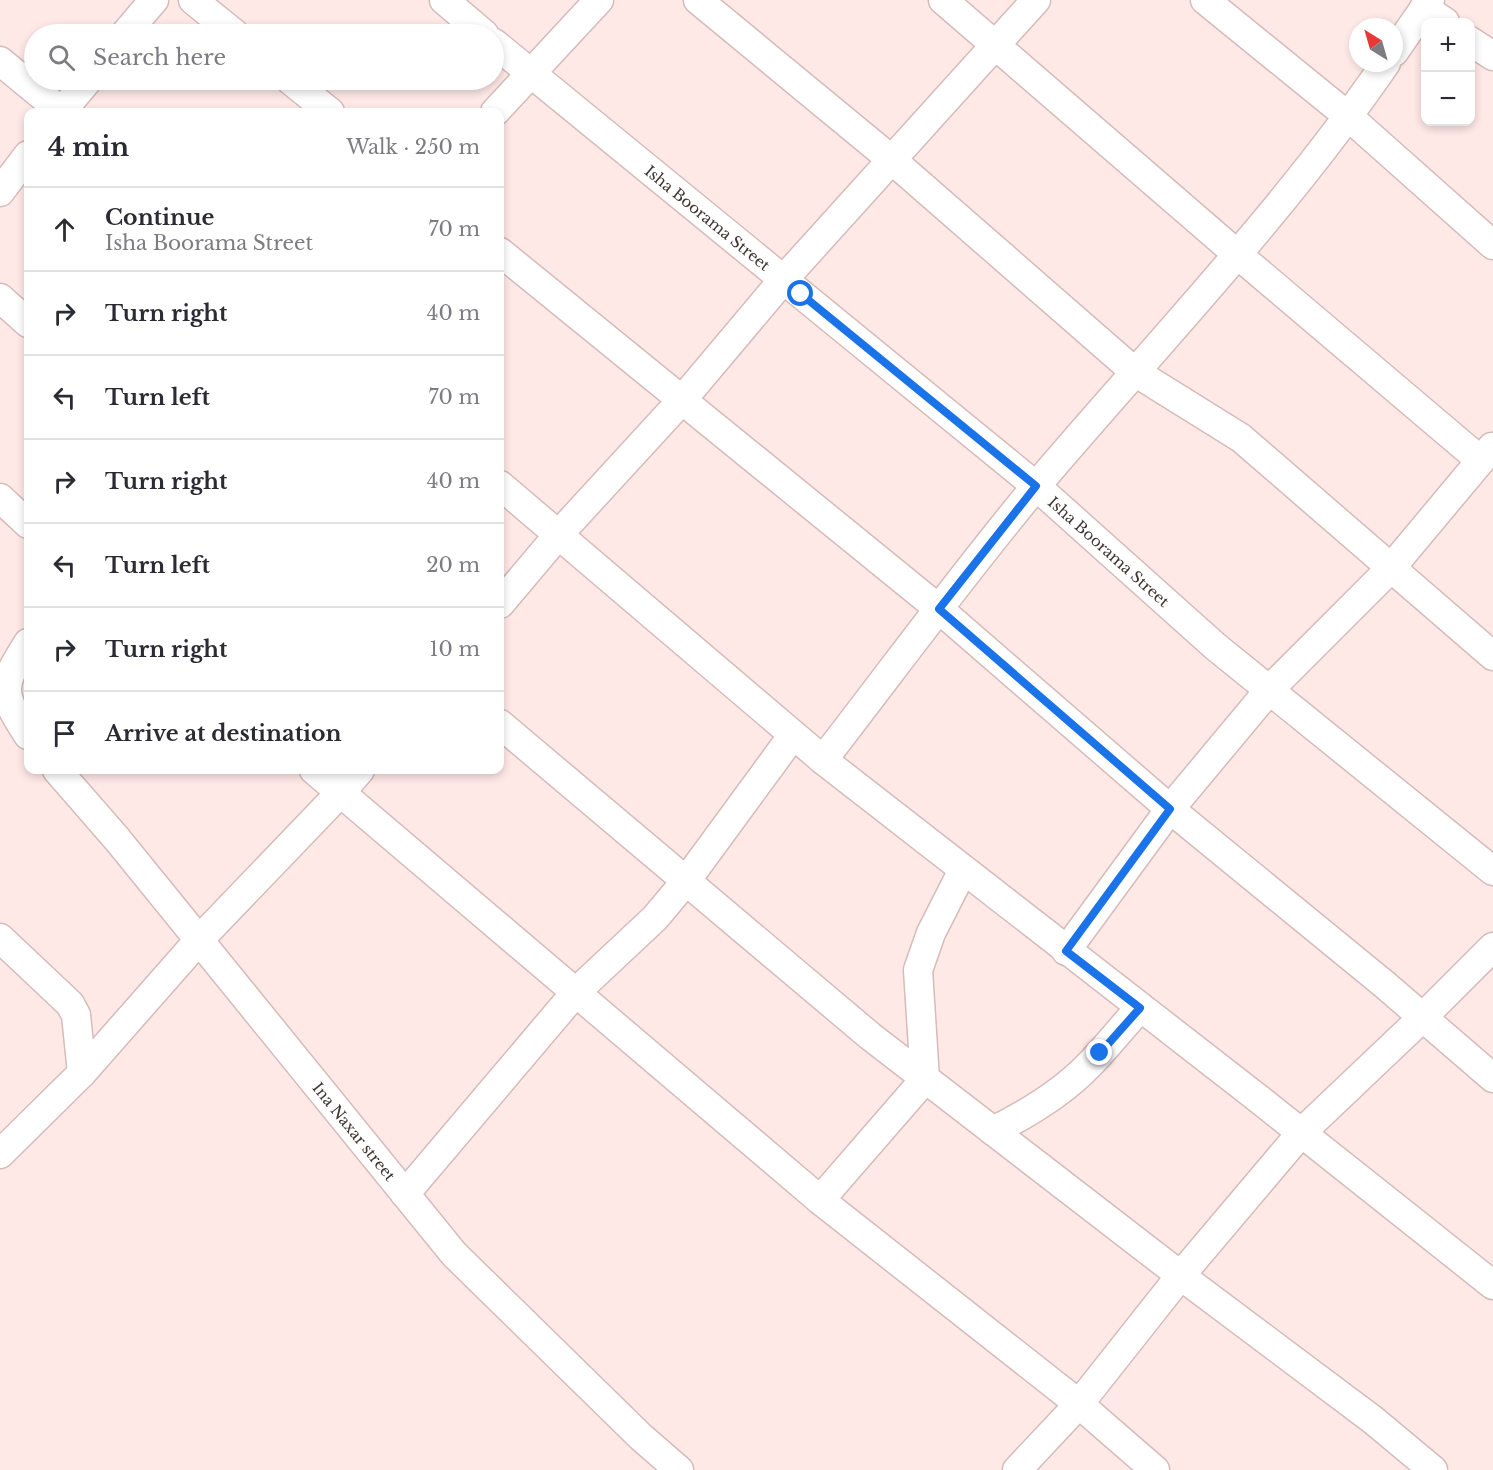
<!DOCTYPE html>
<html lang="en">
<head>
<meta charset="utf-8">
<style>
  body { margin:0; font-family:"Libre Baskerville",serif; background:#f7f7f7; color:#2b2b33 }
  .controls { position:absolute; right:18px; top:18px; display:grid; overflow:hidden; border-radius:12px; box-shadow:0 3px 9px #0003 }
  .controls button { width:54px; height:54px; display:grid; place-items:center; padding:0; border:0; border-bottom:2px solid #e1e1e2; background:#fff; color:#2b2b33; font:30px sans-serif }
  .compass { position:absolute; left:1349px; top:18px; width:54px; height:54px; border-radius:50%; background:#fff; box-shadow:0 3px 9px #0003; rotate:323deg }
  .stop { position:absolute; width:18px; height:18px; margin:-14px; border:4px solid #1a73e8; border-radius:50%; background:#fff }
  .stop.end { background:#1a73e8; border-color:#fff; box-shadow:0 2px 6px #0008 }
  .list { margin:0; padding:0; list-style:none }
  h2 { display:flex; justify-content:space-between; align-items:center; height:78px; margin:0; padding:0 24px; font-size:26px }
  h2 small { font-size:20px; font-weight:400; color:#7c7c81 }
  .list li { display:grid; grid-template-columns:39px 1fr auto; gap:18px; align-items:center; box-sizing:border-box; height:84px; padding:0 24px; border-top:2px solid #e1e1e2 }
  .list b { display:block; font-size:22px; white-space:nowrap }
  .list p { margin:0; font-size:20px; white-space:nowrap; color:#7c7c81 }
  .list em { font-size:20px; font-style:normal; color:#7c7c81 }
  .icon { flex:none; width:33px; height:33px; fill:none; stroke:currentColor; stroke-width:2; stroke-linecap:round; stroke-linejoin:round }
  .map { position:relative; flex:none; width:1493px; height:1470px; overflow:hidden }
  .search { position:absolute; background:#fff; box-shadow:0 3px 9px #0003; left:24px; top:24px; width:480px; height:66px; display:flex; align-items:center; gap:15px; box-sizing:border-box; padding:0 21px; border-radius:33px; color:#7c7c81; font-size:22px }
  .panel { position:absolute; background:#fff; box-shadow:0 3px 9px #0003; left:24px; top:108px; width:480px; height:666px; border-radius:12px }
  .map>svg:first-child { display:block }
</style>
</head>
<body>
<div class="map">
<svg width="1493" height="1470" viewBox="0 0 1493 1470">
  <rect width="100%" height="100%" fill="#ffe9e7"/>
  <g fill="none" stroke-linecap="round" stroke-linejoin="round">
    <g stroke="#d5bbb9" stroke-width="31">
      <g id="minor">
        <path d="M193,0L235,34"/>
        <path d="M444,0L484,34"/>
        <path d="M698,0L892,160L1135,372L1241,438L1493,656"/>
        <path d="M943,0L1237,254L1480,460"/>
        <path d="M1205,0L1349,117L1493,245"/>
        <path d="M1424,8L1445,22"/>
        <path d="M125,34L154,0"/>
        <path d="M1470,41L1493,56"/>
        <path id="s1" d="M494,43L1036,486L1216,647L1493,871"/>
        <path d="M1394,52L1430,0"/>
        <path d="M0,61L62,112"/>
        <path d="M290,80L330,112"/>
        <path d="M61,112L88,80"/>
        <path d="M495,112L599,0"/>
        <path d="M0,192L28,155"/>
        <path d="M500,252L939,609L1170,809L1384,984L1493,1078"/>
        <path d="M0,298L28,323"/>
        <path d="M500,485L823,760L1255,1096L1493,1285"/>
        <path d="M0,498L28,524"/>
        <path d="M500,604L559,534L682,400L783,280L1036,0"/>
        <path d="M28,643C0,687 0,692 28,735"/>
        <path d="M500,724L870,1036L1189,1282L1373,1420L1433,1470"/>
        <path d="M823,760C894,668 963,574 1037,485C1155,346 1283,213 1386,63"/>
        <path id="s2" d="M57,770L117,839L454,1254L641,1437L679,1470"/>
        <path d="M314,770L820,1200L1079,1404L1155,1470"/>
        <path d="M0,938L70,1004L76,1015L82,1073L0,1154"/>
        <path d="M1066,951L1170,809L1270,689L1391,568L1492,447"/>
        <path d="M82,1073L199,940L341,792L360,770"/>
        <path d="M993,1131C1027,1114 1061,1094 1088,1066C1106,1048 1122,1027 1140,1008"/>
        <path d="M405,1194L576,992L655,918L686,881L793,735"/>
        <path d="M820,1200L925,1079L918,970L931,933L963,870"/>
        <path d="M1017,1470L1079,1404L1181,1275L1301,1133L1422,1018L1493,947"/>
      </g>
    </g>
    <use href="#minor" stroke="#fff" stroke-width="28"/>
  </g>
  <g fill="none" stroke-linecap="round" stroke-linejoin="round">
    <path stroke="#1a73e8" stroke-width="8" d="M801,294L1036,486L939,609L1170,809L1066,951L1140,1008L1100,1053"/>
  </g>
  <g text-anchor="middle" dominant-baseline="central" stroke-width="5" stroke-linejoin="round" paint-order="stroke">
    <g font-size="15" fill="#403535" stroke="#ffe9e7">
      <text stroke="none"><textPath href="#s1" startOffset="276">Isha Boorama Street</textPath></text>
      <text stroke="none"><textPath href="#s1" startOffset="798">Isha Boorama Street</textPath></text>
      <text stroke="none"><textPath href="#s2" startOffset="468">Ina Naxar street</textPath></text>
    </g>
  </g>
</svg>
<div class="controls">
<button>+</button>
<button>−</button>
</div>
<svg class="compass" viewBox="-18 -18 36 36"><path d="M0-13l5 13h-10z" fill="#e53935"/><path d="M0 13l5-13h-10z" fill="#7c7c81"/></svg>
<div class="stop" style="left:801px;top:294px"></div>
<div class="stop end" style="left:1100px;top:1053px"></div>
<div class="search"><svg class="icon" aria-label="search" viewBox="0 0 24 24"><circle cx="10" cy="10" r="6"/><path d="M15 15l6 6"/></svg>Search here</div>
<section class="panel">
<h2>4 min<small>Walk · 250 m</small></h2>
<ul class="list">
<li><svg class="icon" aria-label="ahead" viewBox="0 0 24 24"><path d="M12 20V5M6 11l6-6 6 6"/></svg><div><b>Continue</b><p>Isha Boorama Street</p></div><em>70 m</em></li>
<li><svg class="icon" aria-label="right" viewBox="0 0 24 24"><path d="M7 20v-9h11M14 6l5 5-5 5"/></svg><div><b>Turn right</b></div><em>40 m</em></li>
<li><svg class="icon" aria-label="left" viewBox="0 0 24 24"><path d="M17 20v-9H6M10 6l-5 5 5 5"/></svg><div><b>Turn left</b></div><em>70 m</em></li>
<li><svg class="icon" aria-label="right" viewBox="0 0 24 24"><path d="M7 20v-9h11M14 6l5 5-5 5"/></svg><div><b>Turn right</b></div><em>40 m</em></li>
<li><svg class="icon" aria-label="left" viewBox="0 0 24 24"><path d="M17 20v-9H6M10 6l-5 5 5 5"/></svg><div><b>Turn left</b></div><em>20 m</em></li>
<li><svg class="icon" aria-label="right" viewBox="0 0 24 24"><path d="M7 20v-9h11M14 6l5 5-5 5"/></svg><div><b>Turn right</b></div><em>10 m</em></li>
<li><svg class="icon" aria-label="arrive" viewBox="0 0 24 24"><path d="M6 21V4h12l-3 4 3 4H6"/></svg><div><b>Arrive at destination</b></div></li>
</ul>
</section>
</div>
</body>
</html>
